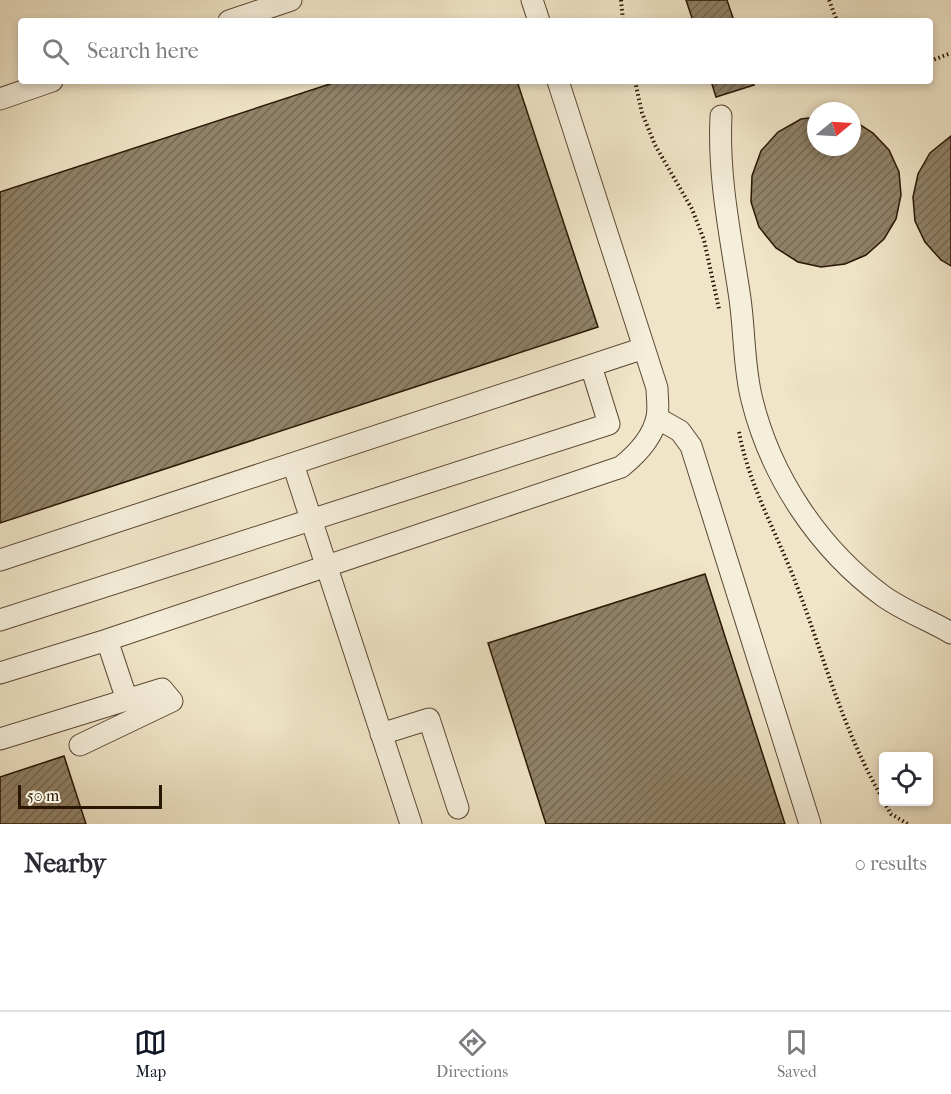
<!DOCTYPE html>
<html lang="en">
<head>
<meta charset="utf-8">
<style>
  body { margin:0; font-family:"IM FELL French Canon",serif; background:#f7f7f7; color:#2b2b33 }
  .controls { position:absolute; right:18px; bottom:18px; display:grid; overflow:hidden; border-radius:6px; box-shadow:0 3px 9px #0003 }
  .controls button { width:54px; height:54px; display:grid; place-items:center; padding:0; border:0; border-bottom:2px solid #e1e1e2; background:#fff; color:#2b2b33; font:30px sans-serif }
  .compass { position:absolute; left:807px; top:102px; width:54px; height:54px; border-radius:50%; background:#fff; box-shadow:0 3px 9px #0003; rotate:72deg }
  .scale { position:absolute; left:18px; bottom:15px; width:144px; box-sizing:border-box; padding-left:6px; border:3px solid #291603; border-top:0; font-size:16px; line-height:21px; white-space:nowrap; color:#291603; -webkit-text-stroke:4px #f5eedb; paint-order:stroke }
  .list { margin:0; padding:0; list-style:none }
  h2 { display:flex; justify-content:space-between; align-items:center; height:78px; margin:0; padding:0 24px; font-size:26px }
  h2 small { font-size:20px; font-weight:400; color:#7c7c81 }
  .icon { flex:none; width:33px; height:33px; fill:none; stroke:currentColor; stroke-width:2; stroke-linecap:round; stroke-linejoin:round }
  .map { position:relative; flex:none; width:951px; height:824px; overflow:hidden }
  .search { position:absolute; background:#fff; box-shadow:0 3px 9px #0003; left:18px; right:18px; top:18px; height:66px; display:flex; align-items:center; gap:15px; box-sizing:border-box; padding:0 21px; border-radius:6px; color:#7c7c81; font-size:22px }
  .sheet { height:186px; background:#fff }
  nav { display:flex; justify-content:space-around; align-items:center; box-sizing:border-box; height:84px; border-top:2px solid #e1e1e2; background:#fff; font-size:16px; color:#7c7c81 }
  nav a { display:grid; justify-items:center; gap:3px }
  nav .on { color:#111827 }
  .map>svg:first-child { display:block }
</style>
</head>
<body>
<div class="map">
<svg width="951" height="824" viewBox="0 0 951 824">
  <defs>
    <pattern id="building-hatch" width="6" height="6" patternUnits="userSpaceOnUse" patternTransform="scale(1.5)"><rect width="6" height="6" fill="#908269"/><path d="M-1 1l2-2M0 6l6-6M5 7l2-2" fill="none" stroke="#766954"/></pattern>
  </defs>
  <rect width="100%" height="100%" fill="#f0e5c8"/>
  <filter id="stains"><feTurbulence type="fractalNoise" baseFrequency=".00333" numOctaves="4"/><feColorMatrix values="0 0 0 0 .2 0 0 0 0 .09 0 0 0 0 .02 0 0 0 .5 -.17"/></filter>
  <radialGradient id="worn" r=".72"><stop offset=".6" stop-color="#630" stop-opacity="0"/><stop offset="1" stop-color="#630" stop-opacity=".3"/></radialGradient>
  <path fill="url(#building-hatch)" stroke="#291603" stroke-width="1.5" d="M686,0H727L734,21H693Z
    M339,81H517L598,327L0,523V192Z
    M711,81H752L754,85L716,97Z
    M816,117V147H852L853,120L873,133L889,150L899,172L901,195L896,219L884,239L866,255L845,264L821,267L798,262L776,248L759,227L751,202L752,176L761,151L778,132L801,119Z
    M951,136V266L941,260L925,242L915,221L913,197L918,174L930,153Z
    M705,574L785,824H546L488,643Z
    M64,756L86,824H0V777Z"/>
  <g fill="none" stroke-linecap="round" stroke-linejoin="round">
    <g stroke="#5b4a34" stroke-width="23">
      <path id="minor" d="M532,0L539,21
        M229,21L291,0
        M0,99L52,81
        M721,116C718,176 730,233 739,292C745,328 743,365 752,400C771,477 819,549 883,596C904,611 929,620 951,633
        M657,418L680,431L691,446L810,824
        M293,464L411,824
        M0,560L644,348
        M0,620L609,424L591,366
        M0,673L107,640
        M127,700L107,640L621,467C636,455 653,437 657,417C659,408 657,397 657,388L558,81
        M381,734L429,719L458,808
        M0,739L162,689L172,701L80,745"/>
    </g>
    <path stroke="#291603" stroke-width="4" stroke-dasharray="1.5 3" stroke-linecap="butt" d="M621,0L623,21
      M829,0L837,21
      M930,61L951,53
      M635,81L642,113L655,145L692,209L704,240L719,309
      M739,432C749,485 776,532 795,581C824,656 843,732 884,801
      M884,802L891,814L908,824"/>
    <use href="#minor" stroke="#f5eedb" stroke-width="21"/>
  </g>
  <rect width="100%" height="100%" filter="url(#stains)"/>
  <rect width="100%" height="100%" fill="url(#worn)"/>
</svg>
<div class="controls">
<button><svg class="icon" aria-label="locate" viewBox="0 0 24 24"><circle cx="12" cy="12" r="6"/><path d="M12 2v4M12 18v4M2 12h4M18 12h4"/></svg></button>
</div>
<svg class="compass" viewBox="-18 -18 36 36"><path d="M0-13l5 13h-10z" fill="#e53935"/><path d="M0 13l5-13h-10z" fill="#7c7c81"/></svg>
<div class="scale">50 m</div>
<div class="search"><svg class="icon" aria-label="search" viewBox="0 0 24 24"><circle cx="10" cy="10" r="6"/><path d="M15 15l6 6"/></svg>Search here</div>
</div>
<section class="sheet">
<h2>Nearby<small>0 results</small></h2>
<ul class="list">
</ul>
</section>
<nav>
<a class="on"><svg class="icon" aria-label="map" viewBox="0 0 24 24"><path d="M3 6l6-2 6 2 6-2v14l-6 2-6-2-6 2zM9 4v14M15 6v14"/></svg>Map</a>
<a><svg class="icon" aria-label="directions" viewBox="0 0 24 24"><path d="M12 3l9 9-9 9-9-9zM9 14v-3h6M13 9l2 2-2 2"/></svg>Directions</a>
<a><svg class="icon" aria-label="saved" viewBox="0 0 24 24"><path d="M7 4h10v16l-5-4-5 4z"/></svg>Saved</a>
</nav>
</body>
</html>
